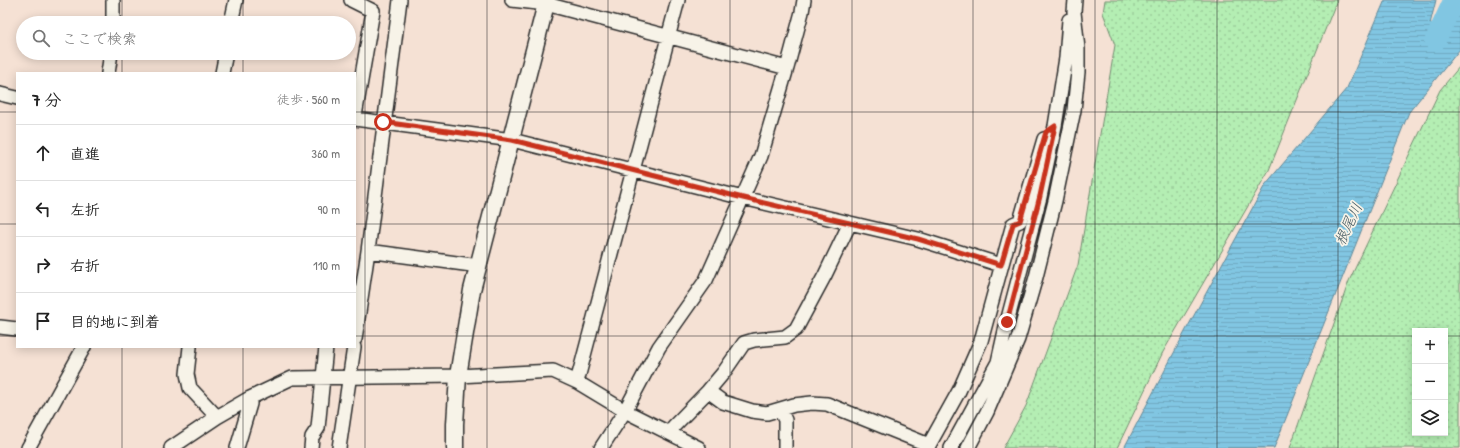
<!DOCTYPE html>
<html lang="ja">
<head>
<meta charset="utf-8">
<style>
  body { margin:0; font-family:"Patrick Hand","Klee One",sans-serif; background:#f2f2f2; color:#222 }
  .controls { position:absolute; right:12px; bottom:12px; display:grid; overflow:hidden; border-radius:0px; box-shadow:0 2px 10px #0003 }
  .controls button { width:36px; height:36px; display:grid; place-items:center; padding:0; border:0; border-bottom:1px solid #e0e0e0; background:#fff; color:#222; font:20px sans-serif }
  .stop { position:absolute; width:12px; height:12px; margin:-9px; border:3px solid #c8321e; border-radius:50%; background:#fff }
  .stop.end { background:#c8321e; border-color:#fff; box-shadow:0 1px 4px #0008 }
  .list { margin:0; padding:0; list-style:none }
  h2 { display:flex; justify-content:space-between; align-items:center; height:52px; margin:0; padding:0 16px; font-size:17px }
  h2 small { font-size:13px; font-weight:400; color:#767676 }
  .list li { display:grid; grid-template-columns:26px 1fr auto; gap:12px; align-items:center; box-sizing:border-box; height:56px; padding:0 16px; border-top:1px solid #e0e0e0 }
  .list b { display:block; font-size:15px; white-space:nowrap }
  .list em { font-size:13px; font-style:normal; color:#767676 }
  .icon { flex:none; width:22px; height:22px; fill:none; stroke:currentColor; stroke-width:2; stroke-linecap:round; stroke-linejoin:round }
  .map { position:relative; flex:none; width:1460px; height:448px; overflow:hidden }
  .search { position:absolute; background:#fff; box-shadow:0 2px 10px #0003; left:16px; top:16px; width:340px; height:44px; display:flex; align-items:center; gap:10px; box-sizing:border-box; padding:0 14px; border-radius:22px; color:#767676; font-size:15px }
  .panel { position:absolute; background:#fff; box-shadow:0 2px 10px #0003; left:16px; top:72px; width:340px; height:276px; border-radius:0px }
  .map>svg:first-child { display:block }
</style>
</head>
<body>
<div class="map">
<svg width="1460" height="448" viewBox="0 0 1460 448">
  <defs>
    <pattern id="grass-dots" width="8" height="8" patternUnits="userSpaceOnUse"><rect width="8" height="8" fill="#b4eeb3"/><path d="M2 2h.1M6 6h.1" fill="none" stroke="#9bcc9a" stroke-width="1.8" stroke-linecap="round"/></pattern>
    <pattern id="water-rules" width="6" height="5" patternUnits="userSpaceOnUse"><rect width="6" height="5" fill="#81c6e2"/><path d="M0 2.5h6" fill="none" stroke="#70aac2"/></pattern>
  </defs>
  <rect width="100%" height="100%" fill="#f5e1d4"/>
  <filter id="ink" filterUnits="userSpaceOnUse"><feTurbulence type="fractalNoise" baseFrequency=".025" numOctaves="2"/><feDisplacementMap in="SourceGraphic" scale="8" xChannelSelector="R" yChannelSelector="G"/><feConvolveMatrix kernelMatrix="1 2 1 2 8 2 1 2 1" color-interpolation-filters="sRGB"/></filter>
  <g filter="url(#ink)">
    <path fill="url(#grass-dots)" stroke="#708c6f" fill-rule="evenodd" d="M1105,0H1337L1269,170L1163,352L1117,448H1003L1026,406L1078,265L1115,45L1103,13Z
      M1460,66V448H1290L1349,281L1440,90ZM1415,331H1445V433H1415Z"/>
    <path fill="url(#water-rules)" stroke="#5f8899" d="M1385,0H1436L1430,24L1460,10V49L1409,112L1274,448H1124L1186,330L1265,185L1347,88Z"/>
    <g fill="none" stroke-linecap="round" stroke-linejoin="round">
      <path stroke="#81c6e2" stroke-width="21" d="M1435,41L1454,0"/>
      <g stroke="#2b2b2b" stroke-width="16">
        <path id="minor" d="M351,0L373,11L355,116
          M400,0L368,251L479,266
          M512,0L546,4L787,68
          M113,23V0
          M231,23L236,0
          M108,73L111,53
          M222,73L226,53
          M0,94L17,98
          M355,119L512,140L743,198L918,239L1001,265
          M0,327L17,329
          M355,339L368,251
          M190,347L187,374L190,388L217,417
          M577,382L678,0
          M708,391L723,402L752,411L767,413L794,405L812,403L827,404L929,445L928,448
          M780,410L785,420V448
          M670,433L674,426L708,391L724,372L744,343L754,340L785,337L796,329L825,275L850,223
          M929,445L959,391L981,341L1013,224L1020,221L1044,139
          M28,448L84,347
          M171,448L217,417L250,398L292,378L458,376L553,371L577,382L625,411L699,448
          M237,448L250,404V398
          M311,448L312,437L318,428L326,347
          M339,448L354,347
          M601,448L625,411L659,347L706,280L761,156L787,68L802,12L804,0
          M951,448L998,362L1007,322L1040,197L1055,126L1066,58L1069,20
          M968,448L987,412L1018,339L1036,277L1055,201L1074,110L1078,72V49L1074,12L1075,0"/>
      </g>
      <g stroke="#2b2b2b" stroke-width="19">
        <path id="tertiary" d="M455,448V424L458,376L472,290L547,0"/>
      </g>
      <use href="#minor" stroke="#f7f3e8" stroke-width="13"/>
      <use href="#tertiary" stroke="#f7f3e8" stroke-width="16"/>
    </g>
  </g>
  <g fill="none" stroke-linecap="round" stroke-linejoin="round" filter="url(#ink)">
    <path stroke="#c8321e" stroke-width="5" d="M383,122L512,140L743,198L918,239L1001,265L1013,224L1020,221L1046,132L1055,126L1040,196L1007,322"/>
  </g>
  <path fill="none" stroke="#2b2b2b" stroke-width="1" stroke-opacity="0.55" d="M122,0V23M243,0V23M365,0V448M487,0V448M608,0V448M730,0V448M852,0V448M973,0V448M1095,0V448M1217,0V448M1338,0V448M122,53V73M243,53V73M0,112H17M355,112H1460M0,224H17M355,224H1460M0,336H17M355,336H1415M1445,336H1460M122,347V448M243,347V448"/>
  <g text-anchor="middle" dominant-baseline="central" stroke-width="3.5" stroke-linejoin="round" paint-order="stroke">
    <g font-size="15" font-style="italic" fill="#455a62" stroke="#f7f3e8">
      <text transform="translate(1348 224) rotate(-65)">根尾川</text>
    </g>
  </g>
</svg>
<div class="controls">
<button>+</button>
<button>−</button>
<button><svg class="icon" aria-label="layers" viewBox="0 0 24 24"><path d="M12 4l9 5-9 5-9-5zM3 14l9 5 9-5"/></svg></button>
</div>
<div class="stop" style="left:383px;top:122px"></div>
<div class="stop end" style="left:1007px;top:322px"></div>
<div class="search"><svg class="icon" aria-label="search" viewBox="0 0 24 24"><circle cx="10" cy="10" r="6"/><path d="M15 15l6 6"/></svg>ここで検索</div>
<section class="panel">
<h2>7 分<small>徒歩 · 560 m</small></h2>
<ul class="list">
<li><svg class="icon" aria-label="ahead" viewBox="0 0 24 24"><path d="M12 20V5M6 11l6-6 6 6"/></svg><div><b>直進</b></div><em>360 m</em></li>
<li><svg class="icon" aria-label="left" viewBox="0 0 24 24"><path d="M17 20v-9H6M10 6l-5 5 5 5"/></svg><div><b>左折</b></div><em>90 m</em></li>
<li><svg class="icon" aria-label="right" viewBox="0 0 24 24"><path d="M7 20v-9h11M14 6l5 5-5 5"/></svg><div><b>右折</b></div><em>110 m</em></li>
<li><svg class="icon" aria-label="arrive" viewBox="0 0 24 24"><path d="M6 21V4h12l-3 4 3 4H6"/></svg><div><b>目的地に到着</b></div></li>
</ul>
</section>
</div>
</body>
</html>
